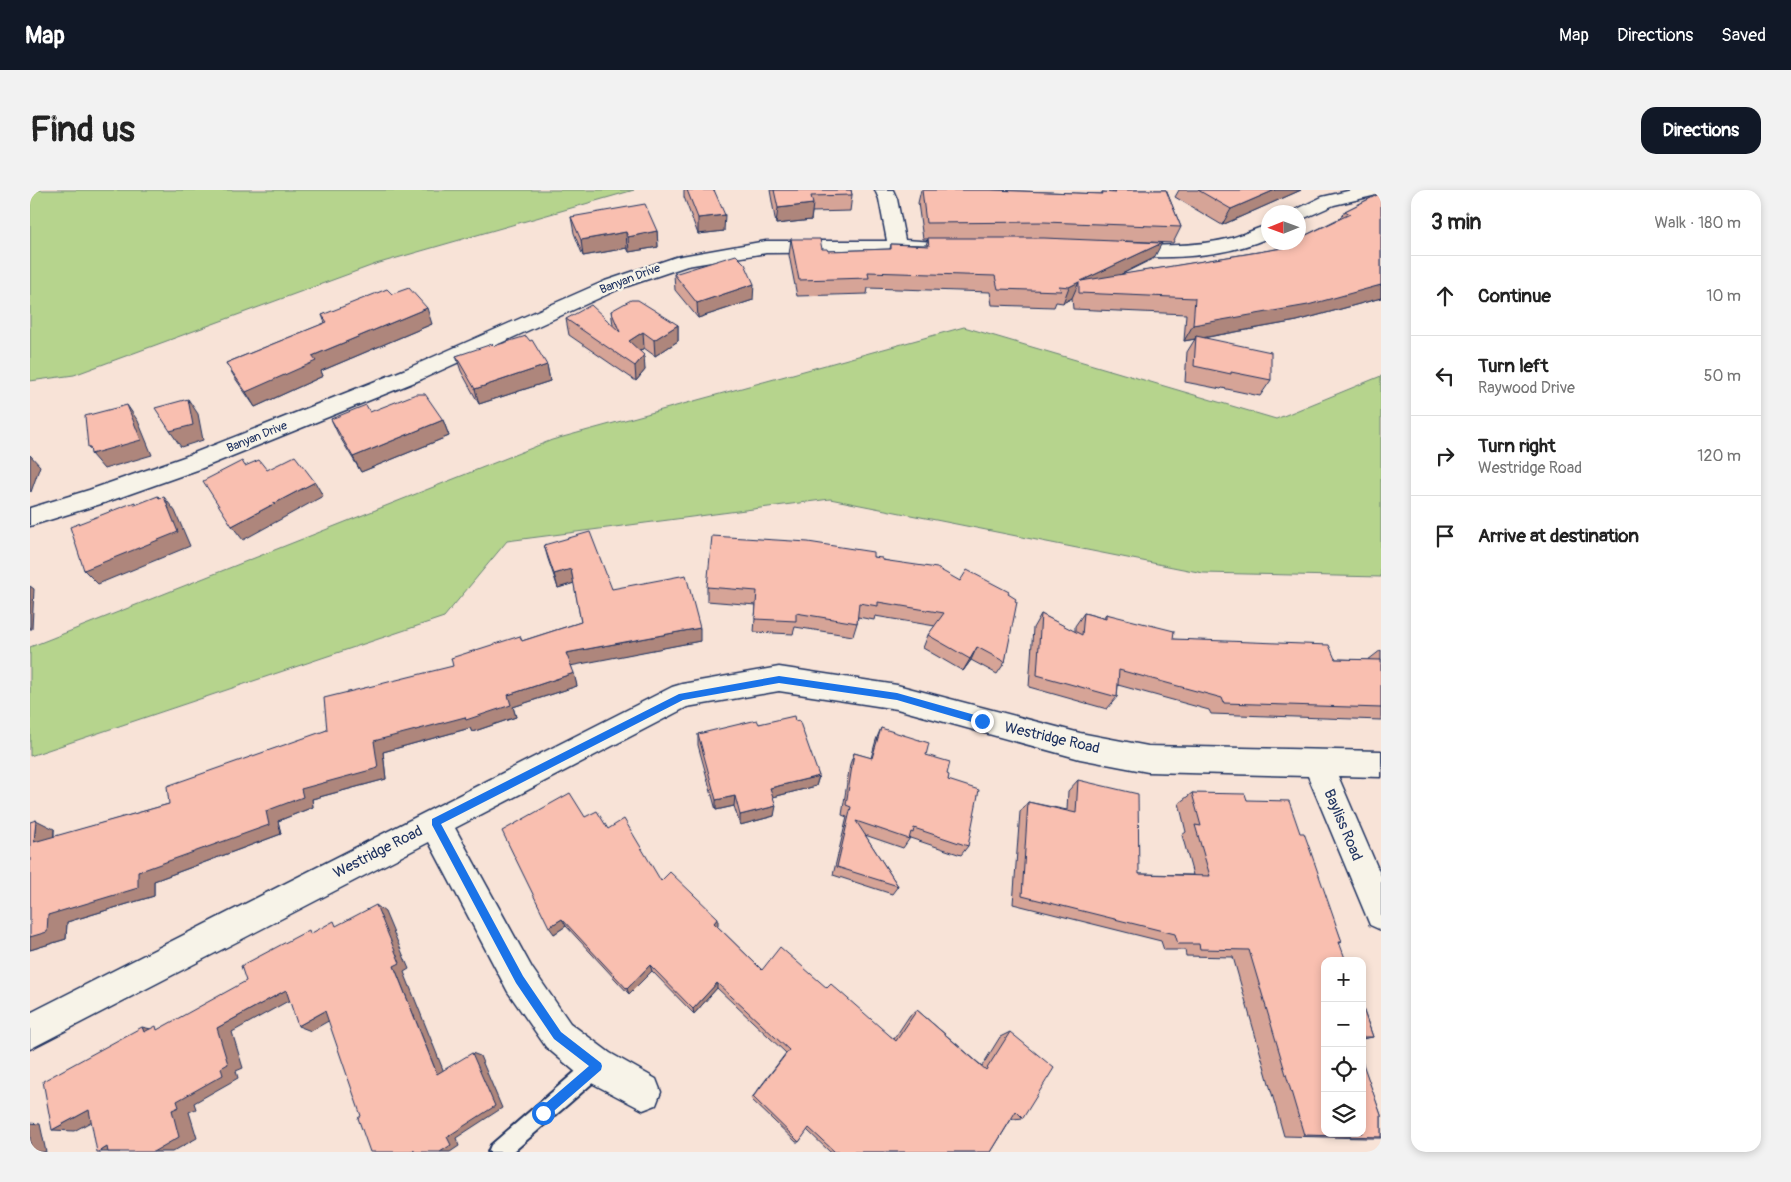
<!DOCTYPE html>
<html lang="en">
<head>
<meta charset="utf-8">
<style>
  body { margin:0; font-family:Pangolin,sans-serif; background:#f2f2f2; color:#222 }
  .controls { position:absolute; right:15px; bottom:15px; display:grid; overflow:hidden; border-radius:10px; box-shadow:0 2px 8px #0003 }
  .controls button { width:45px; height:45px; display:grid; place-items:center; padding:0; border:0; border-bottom:1px solid #e0e0e0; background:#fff; color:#222; font:25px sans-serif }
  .compass { position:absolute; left:1231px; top:15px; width:45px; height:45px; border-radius:50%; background:#fff; box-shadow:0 2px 8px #0003; rotate:269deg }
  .stop { position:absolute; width:15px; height:15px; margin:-11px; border:4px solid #1a73e8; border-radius:50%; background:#fff }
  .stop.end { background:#1a73e8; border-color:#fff; box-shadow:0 1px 5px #0008 }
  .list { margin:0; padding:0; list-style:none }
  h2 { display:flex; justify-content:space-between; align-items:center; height:65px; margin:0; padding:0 20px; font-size:21px }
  h2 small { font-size:16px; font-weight:400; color:#767676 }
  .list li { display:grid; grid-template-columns:32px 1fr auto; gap:15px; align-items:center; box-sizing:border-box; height:80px; padding:0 20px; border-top:1px solid #e0e0e0 }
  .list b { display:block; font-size:19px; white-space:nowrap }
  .list p { margin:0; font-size:16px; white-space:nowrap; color:#767676 }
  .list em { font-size:16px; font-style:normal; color:#767676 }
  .icon { flex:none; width:28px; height:28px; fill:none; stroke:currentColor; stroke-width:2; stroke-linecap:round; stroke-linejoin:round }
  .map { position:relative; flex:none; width:1351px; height:962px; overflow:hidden; border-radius:15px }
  header { display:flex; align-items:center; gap:30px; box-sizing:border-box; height:70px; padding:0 25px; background:#111827; color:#fff }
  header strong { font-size:24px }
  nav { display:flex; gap:28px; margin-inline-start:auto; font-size:18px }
  .intro { display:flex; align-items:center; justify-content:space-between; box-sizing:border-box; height:120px; padding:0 30px }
  h1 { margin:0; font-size:35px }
  .button { padding:12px 22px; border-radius:15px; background:#111827; color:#fff; font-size:18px; font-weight:700 }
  main { display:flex; gap:30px; padding:0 30px }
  aside { flex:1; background:#fff; border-radius:15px; box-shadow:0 2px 8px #0003 }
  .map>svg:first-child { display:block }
</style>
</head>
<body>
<header>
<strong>Map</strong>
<nav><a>Map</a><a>Directions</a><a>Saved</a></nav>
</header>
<div class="intro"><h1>Find us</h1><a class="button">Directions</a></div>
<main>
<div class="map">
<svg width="1351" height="962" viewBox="0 0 1351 962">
  <rect width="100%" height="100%" fill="#f8e3d7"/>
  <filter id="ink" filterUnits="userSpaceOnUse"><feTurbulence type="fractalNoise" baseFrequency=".02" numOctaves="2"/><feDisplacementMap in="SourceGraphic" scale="10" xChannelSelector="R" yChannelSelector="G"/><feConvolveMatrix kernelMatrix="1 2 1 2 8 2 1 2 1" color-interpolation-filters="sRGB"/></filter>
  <g filter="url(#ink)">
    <path fill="#b6d48d" stroke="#688276" d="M0,0H604L346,74L44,185L0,191Z
      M934,137L1246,229L1351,186V387L1173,383L800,309L477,351L414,427L0,566V457L522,250Z"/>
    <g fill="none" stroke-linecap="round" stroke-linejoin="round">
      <g stroke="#1b2f5e" stroke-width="4">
        <path id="lane" d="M567,866L574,869L577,876L574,883L483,962H458L461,955L560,869Z"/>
      </g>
      <g stroke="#1b2f5e" stroke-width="3">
        <path id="street" d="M845,0H863L867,9L875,50L905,52L907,56L905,60L898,62L736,63L657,76L589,99L392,189L170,279L74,313L0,336V318L59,300L154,267L376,179L575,91L646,67L736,51H857L849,9Z
          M1322,0H1351V4L1304,15L1268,31V22H1261L1292,7Z
          M1238,35V48C1201,64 1160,68 1119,67C1108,66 1096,67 1084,64L1081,60L1084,56L1091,54C1126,56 1162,57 1197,49C1211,46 1224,39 1238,35Z
          M749,477L867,495L1050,543L1118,556L1351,561V587L1308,586L1351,686V740L1340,735L1278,586L1118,582L1050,569L867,519L749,501L657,517L425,638L502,778L540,833L580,863L626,889L631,902L626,915L613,920L554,889L516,857L478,802L399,652L0,859V823L642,497L652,494Z"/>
      </g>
      <use href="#lane" fill="#f7f3e8" fill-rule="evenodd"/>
      <use href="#street" fill="#f7f3e8" fill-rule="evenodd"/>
    </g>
    <path fill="#d6a497" stroke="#1b2f5e" d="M654,0H684L694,41L668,44L654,7Z
      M740,0H821L822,5L820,21L782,22L781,30L746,34Z
      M891,0H961L1072,4V2L1082,3L1083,0H1136L1151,37L1143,53L1096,51L1124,68L1090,85L1258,57L1260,53L1310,28L1315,21L1351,3V108L1267,131L1172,148L1241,190L1230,206L1192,198L1191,199L1155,192L1157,162L1165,149L1154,151L1156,124L1043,119L1042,108L1033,113L1026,112L1024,117L962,115L960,102L838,98L837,104L767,106L759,65L761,49L798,61L860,59L861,54L896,55L898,49H893L888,13Z
      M1149,0H1271L1192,35L1145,7Z
      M541,27L627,41L628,57L599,62L597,58L553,66L544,43Z
      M644,84L723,110L668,128L645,100Z
      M362,104L402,134L291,181L293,186L225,217L205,188L196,173L295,133L292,125Z
      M581,121L648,135V151L625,166L614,158L610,161L615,180L606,191L539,145L536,129L583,135Z
      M464,156L517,175L520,191L449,214L431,181L426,166Z
      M340,222L413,230L419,246L331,282L308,244L301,229Z
      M514,355L582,399L670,451L541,475L547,496L483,517L486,527L442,542L440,538L353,562L356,589L282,609L283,617L248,631L251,644L124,691V706L37,732L36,749L0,760L24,639V647L139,614L297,540L423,476L492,451L551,432L544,393L528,398L518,369Z
      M843,367L978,404L985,411L975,472L967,484L941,470L933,481L893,458L898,445L905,436L845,426L844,430L828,427L827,433L823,446L765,437L763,444L724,442L726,415L677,411V397Z
      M1054,423L1073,428L1076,424L1143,449L1305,469L1338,470L1351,460V530L1181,524L1179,520L1088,495L1087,507L1077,519L999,497L1003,438L1011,424L1045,442V436Z
      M765,531L789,586L786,596L743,607L744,626L710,635L704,616L686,620L668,555V544L729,534Z
      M851,538L896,565L917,584L918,590L938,656L931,665L880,648L873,658L835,645L868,696L862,704L803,685L817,627L812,625L820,574L824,563L841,568L846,550Z
      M1048,590L1109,684L1163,685L1152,645L1156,642L1149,613L1162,603L1217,610L1270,643L1312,752L1310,753L1295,771L1351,925V948H1336L1254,946L1203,767L1156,766L1155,760H1134L1131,751L983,714L990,622L998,612L1037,620L1038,601Z
      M555,627L578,639L631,691L688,736H687L732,780L797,798L864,849L880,825L887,820L952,876L970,847L980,842L993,928L983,929L982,928L961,962H800L777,940L769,952H766L721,909L756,863L687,798L664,824L622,781L599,804L536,736L524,744Z
      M1332,816L1343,847L1332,849Z"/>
    <path fill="#ae867b" stroke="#1b2f5e" d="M1245,0H1271L1192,35L1201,19Z
      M783,14L781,30L746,34L748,18Z
      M695,25L694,41L668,44V28Z
      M627,41L628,57L599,62L598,47Z
      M596,42L597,58L553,66L551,50Z
      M1132,53L1124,68L1053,103L1051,91Z
      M1049,92L1042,108L1033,113L1039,97Z
      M724,94L723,110L668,128L667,113Z
      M1351,95V108L1267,131L1166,149V146L1165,149L1154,151L1163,135Z
      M397,118L402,134L291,181L293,186L225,217L216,202L282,166Z
      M648,135V151L625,166L624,150Z
      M613,142L614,158L601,166L599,151Z
      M614,165L615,180L606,191L605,176Z
      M517,175L520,191L449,214L445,199Z
      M158,209L168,224L173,250L151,257L140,241Z
      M97,215L108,231L122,265L74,279L61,264H63L58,257Z
      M413,230L419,246L331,282L323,267Z
      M0,265L10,276L1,302L0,301Z
      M285,292L293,306L213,350L202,336Z
      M128,306L139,319L134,307L145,321L160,356L68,394L54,380L129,308Z
      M541,379L544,393L528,398L524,384Z
      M0,396L4,399L2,439H0Z
      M670,438V451L540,476L536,463Z
      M947,457L941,470L933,481Z
      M544,483L547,496L483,517L486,527L442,542L440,538L353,562L356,589L282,609L283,617L248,631L251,644L124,691V706L37,732L36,749L0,760V747L18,725L236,621L271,599L344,551L478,505Z
      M789,586L786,596L739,608L740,598Z
      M705,606L704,616L686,620V610Z
      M746,616L744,626L710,635V625Z
      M6,630L24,639L23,661L4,652Z
      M346,715L355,722L379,779L374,782L416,887L407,884L364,776Z
      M688,728V736L683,740L684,733Z
      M532,729L536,736L524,744L519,737Z
      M620,775L622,781L599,804L597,799Z
      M687,793V798L664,824L663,819Z
      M256,800L269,805L202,842L213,878L206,881L208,888L164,913L166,919L159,922L167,948L142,962H123L147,911L187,838Z
      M295,821L307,826L281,841L268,836Z
      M112,837L130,841L114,842Z
      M442,863L450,866L472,918L426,948L429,956L420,962H410L417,947Z
      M59,920L79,922L44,941L22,940Z
      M0,933L10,934L16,962H0Z
      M77,957L90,962H69Z"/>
    <path fill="#f9bfb0" stroke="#1b2f5e" d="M657,0H684L695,25L668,28Z
      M744,0H821L822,5L781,6L783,14L748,18Z
      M892,0H961L1073,4L1072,2L1086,3L1085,0H1136L1151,37L1014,32L896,33Z
      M1168,0H1245L1201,19Z
      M1351,3V95L1278,115L1163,135L1165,108L1049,103V92L1039,97L1029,96L1031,101L968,99L965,86L838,82L839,88L769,90L761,49H790L792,59H797L798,61L861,59V54L899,56L898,48H1014L1132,53L1051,91L1265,56L1260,53L1262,52H1268V49L1320,24L1315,21Z
      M615,14L627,41L598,47L596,42L551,50L541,27Z
      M706,65L715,74L724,94L667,113L644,84Z
      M379,98L397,118L282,166L286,171L216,202L196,173L297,132L292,125L357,99L362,104Z
      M601,110H608L648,135L624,150L613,142L599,151L614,165L605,176L536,129L561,115L590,142L581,121Z
      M496,146L500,151L502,150L517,175L445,199L426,166L462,154L464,156Z
      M1166,146L1241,162V190L1201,182V184L1164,176Z
      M386,204H395L413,230L323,267L301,229L336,215L340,222Z
      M158,209L163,235L140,241L125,218Z
      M97,215L111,250L61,264L60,257H58L55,226Z
      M265,266L285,292L202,336L173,291L212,271L215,276L229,270L237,280Z
      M128,306L129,308L134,307L148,342L54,380L40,337L105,312V315Z
      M560,342L582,399L656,385L670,438L536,463L544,483L478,505L481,515L436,530L435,527L344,551L348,578L271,599L273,607L236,621L239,635L108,682V698L18,725L17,742L0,747V632L6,630L4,652L139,614L137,596L297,540L294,508L423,476L421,468L490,446L492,451L551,432L541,379L524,384L514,355Z
      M682,346L778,352L843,362V367L852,368V370L907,378L930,391L937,380L979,402L978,404L986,409L985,411L987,412L975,472L947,457L940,469L898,445L914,423L848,412V416L829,413L827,433L766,423V431L725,429L727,401L677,397Z
      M1054,423L1076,429V424L1144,441L1143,449L1299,455L1305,469L1351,470V518L1194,513L1192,508L1089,480L1087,507L1007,485L1011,424L1052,445Z
      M764,526L765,531L769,530L789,586L740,598L746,616L710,625L705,606L686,610L668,544L727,530L729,534Z
      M851,538L899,553L896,565L920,572L917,584L919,585L918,590L949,600L938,656L884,638L883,643L881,642L879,649L826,631L868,696L807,677L821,617L816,615L824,563L842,568Z
      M1048,590L1108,604L1109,684L1180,686L1165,635L1171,636L1162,603L1215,604L1217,610L1259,611L1270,643H1274L1278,654L1312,752H1309L1316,771H1295V943H1332V871L1351,925V947L1274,945L1219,760L1170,759L1169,754H1148L1145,744L992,706L998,612L1046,623Z
      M540,603L555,627L567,621L578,639L594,629L631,691L640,682L688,728L684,733L732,780L750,757L797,798L801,794L866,851L887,820L956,880L980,842L1024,878L993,928L986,921L961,962H805L779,938L769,952L723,907L759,860L687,793L663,819L620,775L597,799L532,729L519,737L472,641Z
      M346,715L370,773L364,776L407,884L442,863L465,916L417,947L421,955L410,962H384V960L381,962H340L328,928L331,926L295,821L268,836L256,800L187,838L198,874L191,878L193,885L147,911L149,917L142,920L149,947L123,962H78L77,957L69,962H67L59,920L22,940L13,891L112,837L114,842L126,836L127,840L216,791L211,776L279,740L280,744L304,731L306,736Z
      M1332,816L1343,847H1332Z"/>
  </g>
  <path fill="#1a73e8" d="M749,486L867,503L952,527L957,531L952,535L867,510L749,493L653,510L411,634L493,786L531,842L571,873L572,876L571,880L517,927L513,928L509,927L508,923L509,919L559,876L524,849L486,793L402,635V629L649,504Z"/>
  <g text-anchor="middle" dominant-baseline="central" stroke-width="5" stroke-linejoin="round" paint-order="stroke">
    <g font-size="12" fill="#1b2f5e" stroke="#f7f3e8">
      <text transform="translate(600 89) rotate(-21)">Banyan Drive</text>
      <text transform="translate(227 247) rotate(-22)">Banyan Drive</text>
    </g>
    <g font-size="15" fill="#1b2f5e" stroke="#f7f3e8">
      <text transform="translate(1022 548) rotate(13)">Westridge Road</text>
      <text transform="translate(1313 635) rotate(67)">Bayliss Road</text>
      <text transform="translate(348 662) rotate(-27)">Westridge Road</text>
    </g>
  </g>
</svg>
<div class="controls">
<button>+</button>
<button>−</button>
<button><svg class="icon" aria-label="locate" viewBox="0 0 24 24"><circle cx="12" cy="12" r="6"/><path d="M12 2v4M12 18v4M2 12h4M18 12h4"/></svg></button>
<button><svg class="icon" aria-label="layers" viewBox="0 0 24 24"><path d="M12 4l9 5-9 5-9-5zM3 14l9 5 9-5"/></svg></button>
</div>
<svg class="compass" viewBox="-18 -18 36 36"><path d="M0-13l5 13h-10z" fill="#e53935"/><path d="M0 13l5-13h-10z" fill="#767676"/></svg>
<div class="stop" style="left:513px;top:923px"></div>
<div class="stop end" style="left:952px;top:531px"></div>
</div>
<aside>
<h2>3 min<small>Walk · 180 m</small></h2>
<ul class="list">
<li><svg class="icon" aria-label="ahead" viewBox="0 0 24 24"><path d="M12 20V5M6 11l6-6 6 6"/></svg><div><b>Continue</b></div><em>10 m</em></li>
<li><svg class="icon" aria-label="left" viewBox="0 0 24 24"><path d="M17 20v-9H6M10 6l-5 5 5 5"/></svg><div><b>Turn left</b><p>Raywood Drive</p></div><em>50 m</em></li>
<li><svg class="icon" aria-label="right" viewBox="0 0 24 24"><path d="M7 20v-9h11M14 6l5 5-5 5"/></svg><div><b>Turn right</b><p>Westridge Road</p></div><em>120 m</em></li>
<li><svg class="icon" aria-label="arrive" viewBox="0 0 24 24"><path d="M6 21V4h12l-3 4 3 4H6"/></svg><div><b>Arrive at destination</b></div></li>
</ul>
</aside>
</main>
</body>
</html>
